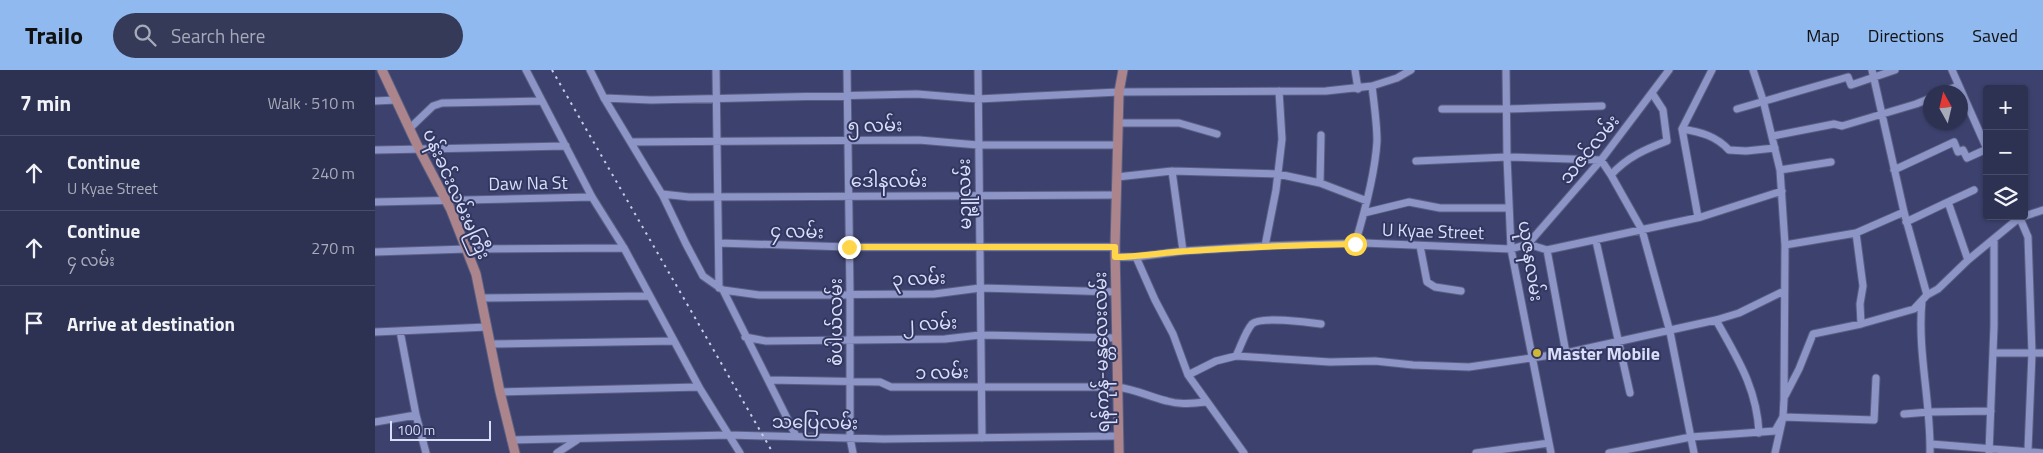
<!DOCTYPE html>
<html lang="en">
<head>
<meta charset="utf-8">
<style>
  body { margin:0; font-family:"Titillium Web","Noto Sans Myanmar",sans-serif; background:#353a59; color:#f1f3f6 }
  .controls { position:absolute; right:15px; top:15px; display:grid; overflow:hidden; border-radius:5px; box-shadow:0 1px 4px #0004 }
  .controls button { width:45px; height:45px; display:grid; place-items:center; padding:0; border:0; border-bottom:1px solid #484d69; background:#2d3252; color:#f1f3f6; font:25px sans-serif }
  .compass { position:absolute; left:1548px; top:15px; width:45px; height:45px; border-radius:50%; background:#2d3252; box-shadow:0 1px 4px #0004; rotate:352deg }
  .scale { position:absolute; left:15px; bottom:12px; width:101px; box-sizing:border-box; padding-left:5px; border:2px solid #d9def8; border-top:0; font-size:14px; line-height:18px; white-space:nowrap; color:#d9def8; -webkit-text-stroke:4px #323761; paint-order:stroke }
  .stop { position:absolute; width:15px; height:15px; margin:-11px; border:4px solid #ffd54a; border-radius:50%; background:#fff }
  .stop.end { background:#ffd54a; border-color:#fff; box-shadow:0 1px 5px #0008 }
  .list { margin:0; padding:0; list-style:none }
  h2 { display:flex; justify-content:space-between; align-items:center; height:65px; margin:0; padding:0 20px; font-size:21px }
  h2 small { font-size:16px; font-weight:400; color:#a7aab8 }
  .list li { display:grid; grid-template-columns:32px 1fr auto; gap:15px; align-items:center; box-sizing:border-box; height:75px; padding:0 20px; border-top:1px solid #484d69 }
  .list b { display:block; font-size:19px; white-space:nowrap }
  .list p { margin:0; font-size:16px; white-space:nowrap; color:#a7aab8 }
  .list em { font-size:16px; font-style:normal; color:#a7aab8 }
  .icon { flex:none; width:28px; height:28px; fill:none; stroke:currentColor; stroke-width:2; stroke-linecap:round; stroke-linejoin:round }
  .map { position:relative; flex:none; width:1668px; height:383px; overflow:hidden }
  header { display:flex; align-items:center; gap:30px; box-sizing:border-box; height:70px; padding:0 25px; background:#90b9f0; color:#111 }
  header strong { font-size:24px }
  nav { display:flex; gap:28px; margin-inline-start:auto; font-size:18px }
  .search { width:350px; height:45px; background:#353a59; display:flex; align-items:center; gap:12px; box-sizing:border-box; padding:0 18px; border-radius:28px; color:#a7aab8; font-size:19px }
  main { display:flex }
  aside { flex:1; background:#2d3252 }
  .map>svg:first-child { display:block }
</style>
</head>
<body>
<header>
<strong>Trailo</strong>
<div class="search"><svg class="icon" aria-label="search" viewBox="0 0 24 24"><circle cx="10" cy="10" r="6"/><path d="M15 15l6 6"/></svg>Search here</div>
<nav><a>Map</a><a>Directions</a><a>Saved</a></nav>
</header>
<main>
<aside>
<h2>7 min<small>Walk · 510 m</small></h2>
<ul class="list">
<li><svg class="icon" aria-label="ahead" viewBox="0 0 24 24"><path d="M12 20V5M6 11l6-6 6 6"/></svg><div><b>Continue</b><p>U Kyae Street</p></div><em>240 m</em></li>
<li><svg class="icon" aria-label="ahead" viewBox="0 0 24 24"><path d="M12 20V5M6 11l6-6 6 6"/></svg><div><b>Continue</b><p>၄ လမ်း</p></div><em>270 m</em></li>
<li><svg class="icon" aria-label="arrive" viewBox="0 0 24 24"><path d="M6 21V4h12l-3 4 3 4H6"/></svg><div><b>Arrive at destination</b></div></li>
</ul>
</aside>
<div class="map">
<svg width="1668" height="383" viewBox="0 0 1668 383">
  <rect width="100%" height="100%" fill="#3c426d"/>
  <g fill="none" stroke-linecap="round" stroke-linejoin="round">
    <g stroke="#5a5f82" stroke-width="9">
      <path id="minor" d="M151,0L217,127L249,178L324,317L365,383
        M215,0L229,28L288,126L311,174L328,206L348,220L421,366
        M341,0L344,218
        M472,0L475,224V368L478,383
        M603,0L607,368
        M980,0L983,19
        M1131,0L1132,87L1136,179L1176,383
        M1378,0L1388,30L1405,100L1410,175L1409,329L1408,347L1400,383
        M1497,0L1529,142L1552,225
        M1577,0L1612,79
        M1568,22L1583,16
        M1277,23L1288,40L1292,71C1271,79 1252,87 1236,105L1267,160L1295,262L1319,383
        M229,28L276,30L542,24L603,29L744,22L951,21L997,16L1022,8L1036,0
        M0,31L21,30
        M1067,39H1132L1227,36
        M1362,39L1473,7L1476,15L1520,0
        M744,53H804L842,64
        M35,58L58,36L67,33L167,31
        M1307,59C1326,62 1341,66 1354,80L1371,81L1400,78
        M1398,66L1459,54L1467,56L1541,34L1556,28
        M257,72L544,70L603,75H743
        M0,80L191,76
        M1041,91L1132,87L1226,90L1236,105
        M1405,100L1456,92
        M1519,100L1579,72L1583,82L1588,80L1592,88L1612,79
        M797,101L808,181
        M742,107L797,101L903,104L945,113L992,131
        M945,113L946,65
        M287,124L314,127L741,125
        M0,132L217,127
        M989,143L1034,132L1065,138H1133
        M1644,146L1653,167L1657,283L1653,380
        M1323,147L1307,59L1337,0
        M1531,152L1573,132
        M1481,163L1488,216L1485,234L1486,254
        M1221,171L1255,323
        M344,173L474,177H740
        M980,174C990,141 1000,105 1002,71C1002,53 999,34 997,16
        M1153,174L1226,90L1294,0
        M1410,175L1481,163L1529,142
        M890,176L901,120L907,69L904,21
        M1045,176L1052,212L1060,217L1086,221
        M1172,180L1191,283
        M0,182L92,179L249,178
        M740,187H761L808,181L890,176L989,173L1136,179L1153,174L1172,180L1326,147L1407,121
        M761,187L780,230L798,264L813,305L869,383
        M1593,190L1573,132L1599,120
        M348,220L384,225L559,224L605,218L741,222
        M106,228L274,226
        M1547,231C1542,281 1556,332 1555,383
        M1341,250C1362,288 1382,318 1384,363
        M25,261L41,345L51,383
        M0,262L112,257
        M370,267L391,271L570,269L605,265L741,268
        M115,274L299,271
        M1618,283H1668
        M861,286C866,276 870,262 877,254C885,246 933,252 946,254
        M813,305L841,291L861,286L955,292L1000,291L1038,295L1094,297L1191,283L1341,250L1364,243L1409,221
        M393,310L505,312L516,317H742C760,319 775,327 792,331C805,335 818,333 831,332
        M125,322L324,317
        M1410,326L1424,299L1438,264L1486,254L1539,239L1552,225L1563,219L1593,190L1644,148L1668,140
        M1529,344L1554,342L1616,341
        M0,352L41,345
        M136,370L354,365L509,369L743,366
        M1556,374L1668,383
        M182,383L202,370
        M1101,383L1174,373
        M1234,383L1316,367L1400,361L1408,347L1499,350L1501,308
        M1614,383L1619,256V169"/>
    </g>
    <g stroke="#5a5f82" stroke-width="11">
      <path id="major" d="M7,0L44,79L76,140L101,204L125,322L140,383
        M744,383L740,177L744,22L748,0"/>
    </g>
    <use href="#minor" stroke="#8d95c6" stroke-width="7"/>
    <use href="#major" stroke="#ac858c" stroke-width="9"/>
    <path stroke="#c7cce8" stroke-width="2" stroke-dasharray="2.5 5" stroke-linecap="butt" d="M177,0L398,383"/>
  </g>
  <g fill="none" stroke-linecap="round" stroke-linejoin="round">
    <path stroke="#ffd54a" stroke-width="6" d="M474,177H740V187C765,187 789,182 814,181C869,177 924,175 980,174"/>
  </g>
  <circle fill="#d2b635" stroke="#323761" stroke-width="2" cx="1162" cy="283" r="5"/>
  <g text-anchor="middle" dominant-baseline="central" stroke-width="4" stroke-linejoin="round" paint-order="stroke">
    <g font-size="18" fill="#d9def8" stroke="#323761">
      <text transform="translate(500 55) rotate(-1)">၅ လမ်း</text>
      <text transform="translate(1214 79) rotate(-51)">သဇင်လမ်း</text>
      <text x="514" y="110">ဒေါနလမ်း</text>
      <text transform="translate(153 113) rotate(-1)">Daw Na St</text>
      <text transform="translate(82 124) rotate(66)">ပန်းခင်းလမ်းမကြီး</text>
      <text transform="translate(589 124) rotate(-91)">မဉ္ဇူလမ်း</text>
      <text transform="translate(422 161) rotate(2)">၄ လမ်း</text>
      <text transform="translate(1058 161) rotate(2)">U Kyae Street</text>
      <text transform="translate(1156 191) rotate(81)">ယုဇနလမ်း</text>
      <text transform="translate(544 208) rotate(-2)">၃ လမ်း</text>
      <text transform="translate(460 252) rotate(-90)">စံပါယ်လမ်း</text>
      <text transform="translate(555 253) rotate(-2)">၂ လမ်း</text>
      <text transform="translate(726 282) rotate(-91)">ရန်ကုန်-မန္တလေးလမ်း</text>
      <text transform="translate(567 302) rotate(-1)">၁ လမ်း</text>
      <text transform="translate(440 352) rotate(1)">သပြေလမ်း</text>
    </g>
    <g font-size="18" font-weight="bold" fill="#d9def8" stroke="#323761" text-anchor="start">
      <text x="1172" y="283">Master Mobile</text>
    </g>
  </g>
</svg>
<div class="controls">
<button>+</button>
<button>−</button>
<button><svg class="icon" aria-label="layers" viewBox="0 0 24 24"><path d="M12 4l9 5-9 5-9-5zM3 14l9 5 9-5"/></svg></button>
</div>
<svg class="compass" viewBox="-18 -18 36 36"><path d="M0-13l5 13h-10z" fill="#e53935"/><path d="M0 13l5-13h-10z" fill="#a7aab8"/></svg>
<div class="scale">100 m</div>
<div class="stop" style="left:980px;top:174px"></div>
<div class="stop end" style="left:474px;top:177px"></div>
</div>
</main>
</body>
</html>
